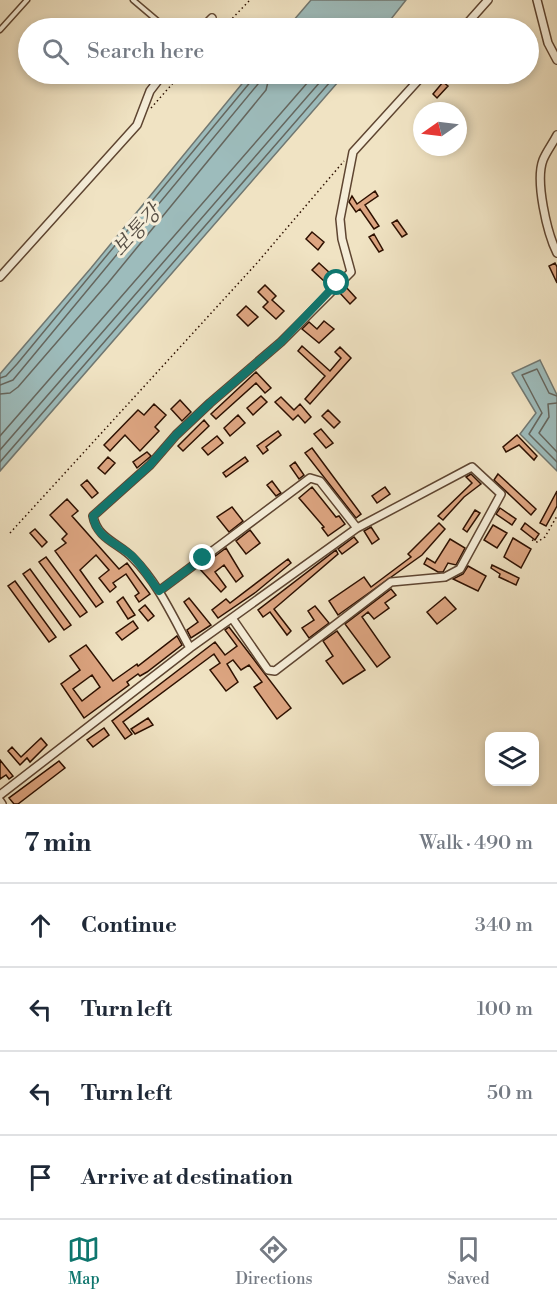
<!DOCTYPE html>
<html lang="en">
<head>
<meta charset="utf-8">
<style>
  body { margin:0; font-family:"Libre Bodoni","Noto Serif KR",serif; background:#f6f6f7; color:#1f2937 }
  .controls { position:absolute; right:18px; bottom:18px; display:grid; overflow:hidden; border-radius:12px; box-shadow:0 3px 9px #0003 }
  .controls button { width:54px; height:54px; display:grid; place-items:center; padding:0; border:0; border-bottom:2px solid #e0e1e3; background:#fff; color:#1f2937; font:30px sans-serif }
  .compass { position:absolute; left:413px; top:102px; width:54px; height:54px; border-radius:50%; background:#fff; box-shadow:0 3px 9px #0003; rotate:256deg }
  .stop { position:absolute; width:18px; height:18px; margin:-14px; border:4px solid #0f766e; border-radius:50%; background:#fff }
  .stop.end { background:#0f766e; border-color:#fff; box-shadow:0 2px 6px #0008 }
  .list { margin:0; padding:0; list-style:none }
  h2 { display:flex; justify-content:space-between; align-items:center; height:78px; margin:0; padding:0 24px; font-size:26px }
  h2 small { font-size:20px; font-weight:400; color:#747a83 }
  .list li { display:grid; grid-template-columns:39px 1fr auto; gap:18px; align-items:center; box-sizing:border-box; height:84px; padding:0 24px; border-top:2px solid #e0e1e3 }
  .list b { display:block; font-size:22px; white-space:nowrap }
  .list em { font-size:20px; font-style:normal; color:#747a83 }
  .icon { flex:none; width:33px; height:33px; fill:none; stroke:currentColor; stroke-width:2; stroke-linecap:round; stroke-linejoin:round }
  .map { position:relative; flex:none; width:557px; height:804px; overflow:hidden }
  .search { position:absolute; background:#fff; box-shadow:0 3px 9px #0003; left:18px; right:18px; top:18px; height:66px; display:flex; align-items:center; gap:15px; box-sizing:border-box; padding:0 21px; border-radius:33px; color:#747a83; font-size:22px }
  .sheet { height:414px; background:#fff }
  nav { display:flex; justify-content:space-around; align-items:center; box-sizing:border-box; height:84px; border-top:2px solid #e0e1e3; background:#fff; font-size:16px; color:#747a83 }
  nav a { display:grid; justify-items:center; gap:3px }
  nav .on { color:#0f766e }
  .map>svg:first-child { display:block }
</style>
</head>
<body>
<div class="map">
<svg width="557" height="804" viewBox="0 0 557 804">
  <rect width="100%" height="100%" fill="#f0e3c3"/>
  <filter id="stains"><feTurbulence type="fractalNoise" baseFrequency=".00333" numOctaves="4"/><feColorMatrix values="0 0 0 0 .2 0 0 0 0 .09 0 0 0 0 .02 0 0 0 .5 -.17"/></filter>
  <radialGradient id="worn" r=".72"><stop offset=".6" stop-color="#630" stop-opacity="0"/><stop offset="1" stop-color="#630" stop-opacity=".3"/></radialGradient>
  <path fill="#9dbcbc" stroke="#707771" stroke-width="1.5" d="M311,0H406L384,28H287Z
    M250,74H345L0,471V374L91,268Z
    M540,360L557,395V471L520,434L536,413L512,373Z"/>
  <g fill="none" stroke-linecap="round" stroke-linejoin="round">
    <path stroke="#65665e" stroke-width="1.5" d="M0,378L6,376L17,364L252,80L254,74
      M0,385L13,380L258,84L261,74
      M0,394L10,393L18,387L108,283L266,90L270,74
      M557,396L549,393L537,369L522,375L542,413L529,434L557,462
      M557,403L548,404L549,417L539,433L557,452
      M0,436L315,74
      M0,450L327,74
      M0,462L337,74"/>
  </g>
  <path fill="#dda581" stroke="#2d1000" stroke-width="1.5" fill-rule="evenodd" d="M443,82L448,86L437,98L433,94Z
    M375,191L378,196L365,205L379,226L374,229L360,209L356,212L349,202L352,196L357,204Z
    M397,220L407,234L402,237L392,223Z
    M312,232L324,242L318,250L306,239Z
    M374,234L383,250L379,252L369,237Z
    M319,263L331,274L324,281L312,270Z
    M555,263L557,267V283L549,266Z
    M265,285L276,296L272,300L284,311L276,319L263,307L268,302L258,292Z
    M345,286L356,298L350,304L339,292Z
    M246,306L258,317L248,326L237,315Z
    M324,321L334,329L319,343L302,329L309,322L317,329Z
    M302,346L330,371L341,358L335,352L340,347L351,358L310,404L305,399L325,376L298,351Z
    M256,372L271,388L265,393L256,383L216,419L211,414Z
    M261,396L267,402L253,415L247,408Z
    M281,397L294,410L300,404L311,417L305,423L298,415L293,420L275,402Z
    M180,400L191,412L182,421L171,409Z
    M154,404L166,415L155,427L159,431L140,451L125,435L110,451L104,445L138,410L144,415Z
    M328,410L340,422L334,428L322,416Z
    M238,415L245,423L230,436L224,428Z
    M204,420L209,426L183,451L178,446Z
    M321,429L333,443L326,448L314,434Z
    M278,431L281,435L266,447L268,450L263,454L257,446Z
    M517,435L537,456L534,460L519,445L506,452L503,447Z
    M217,436L223,443L208,455L202,448Z
    M312,448L361,514L356,518L305,453Z
    M147,452L151,456L137,468L133,462Z
    M108,457L115,463L105,474L98,468Z
    M245,457L248,461L226,477L223,473Z
    M295,462L304,475L299,479L290,466Z
    M471,474L481,484L464,497L443,520L438,516L472,483L466,477Z
    M498,474L536,509L531,515L494,480Z
    M87,480L98,493L92,498L81,485Z
    M272,481L281,493L276,496L267,485Z
    M312,487L336,517L339,516L345,524L328,536L322,528L324,527L299,498Z
    M385,487L390,494L377,503L372,496Z
    M557,491V506L546,526L540,523Z
    M67,499L78,511L72,516L119,569L127,563L150,594L139,602L135,596L139,593L126,574L113,583L116,587L110,592L99,578L109,570L96,555L80,570L103,602L96,607L55,551L66,543L62,539L67,534L50,515Z
    M232,507L243,521L229,532L217,517Z
    M500,508L516,519L512,525L496,514Z
    M475,510L480,513L467,532L463,529Z
    M439,523L445,529L422,555L338,615L329,601L364,577L371,587L411,557L408,554Z
    M525,523L539,534L535,540L521,529Z
    M493,525L507,533L497,548L484,540Z
    M371,527L379,539L372,544L364,531Z
    M35,529L47,542L42,547L30,533Z
    M250,530L260,543L246,554L236,541Z
    M354,537L358,542L342,554L338,549Z
    M513,538L531,549L521,568L504,557Z
    M450,539L465,548L456,565L448,563L443,572H438L424,564L427,558L435,563Z
    M226,548L243,576L236,582L224,565L215,572L226,587L221,592L199,568Z
    M336,550L338,554L274,609L291,631L287,635L270,612L263,617L258,610Z
    M46,557L87,612L80,617L39,562Z
    M288,559L291,563L256,592L218,618L212,610L226,599L230,603Z
    M492,565L519,578L516,585L499,577L500,574L491,568Z
    M468,566L486,576L478,591L453,579L463,574Z
    M30,569L71,625L64,630L23,574Z
    M15,581L56,637L49,642L8,586Z
    M391,589L396,595L385,603L389,608L374,619L368,612L362,617L390,657L377,667L345,624Z
    M123,597L135,615L128,619L117,602Z
    M445,597L456,609L437,624L427,612Z
    M189,598L211,625L191,638L187,630L198,622L184,602Z
    M145,605L154,616L148,621L139,610Z
    M315,606L329,623L309,638L302,628L314,620L308,611Z
    M133,621L138,628L122,640L116,633Z
    M229,627L291,708L277,719L254,687L262,682L249,665L241,670L233,660L227,664L238,682L226,691L210,670L220,663L214,654L123,722L132,734L125,739L112,721L215,642L225,655L237,646L225,630Z
    M337,631L365,670L343,684L326,661L333,656L323,641Z
    M177,636L182,645L147,672L140,676L138,674L127,682L129,685L84,718L61,684L80,670L70,656L86,645L113,681L137,664L138,666ZM92,675L100,687L82,701L73,689Z
    M148,718L153,725L135,734L131,729Z
    M104,728L109,735L93,747L87,740Z
    M41,738L47,745L30,762L27,758L20,765L8,751L12,747L21,757Z
    M0,760L13,776L9,779L6,775L0,779Z
    M59,761L65,768L18,804H14L9,798Z"/>
  <g fill="none" stroke-linecap="round" stroke-linejoin="round">
    <g stroke="#5e4531" stroke-width="7">
      <path id="lane" d="M133,0L166,28
        M0,30L27,0"/>
    </g>
    <g stroke="#5e4531" stroke-width="10">
      <path id="street" d="M537,0L548,43L557,60
        M202,28L212,18
        M463,28L488,0
        M557,135C553,143 546,152 543,160C535,181 547,233 557,253
        M0,277L137,125L150,91L163,74
        M159,591L310,478L320,481L357,528
        M190,648C173,617 158,583 133,558C119,543 97,539 93,516L150,465L176,435L210,403L281,342L351,272L342,239L340,219L353,152L424,74
        M0,795L190,648L357,528L472,467L501,494L460,569L445,577L391,582L275,671L268,670L232,618
        M0,801L2,804"/>
    </g>
    <path stroke="#2d1000" stroke-width="1.5" stroke-dasharray="1.5 3" stroke-linecap="butt" d="M223,28L250,0
      M151,108L181,74
      M10,533L257,263L344,161
      M532,540L537,542L545,537L557,516"/>
    <use href="#lane" stroke="#f5edd8" stroke-width="4"/>
    <use href="#street" stroke="#f5edd8" stroke-width="7"/>
  </g>
  <g fill="none" stroke-linecap="round" stroke-linejoin="round">
    <path stroke="#0f766e" stroke-width="8" d="M203,558L159,591C150,580 142,565 132,556C117,543 96,538 93,516L150,465L176,435L210,403L281,342L337,283"/>
  </g>
  <g text-anchor="middle" dominant-baseline="central" stroke-width="6" stroke-linejoin="round" paint-order="stroke">
    <g font-size="21" font-style="italic" fill="#544c42" stroke="#f5edd8">
      <text transform="translate(137 231) rotate(-47)">보통강</text>
    </g>
  </g>
  <rect width="100%" height="100%" filter="url(#stains)"/>
  <rect width="100%" height="100%" fill="url(#worn)"/>
</svg>
<div class="controls">
<button><svg class="icon" aria-label="layers" viewBox="0 0 24 24"><path d="M12 4l9 5-9 5-9-5zM3 14l9 5 9-5"/></svg></button>
</div>
<svg class="compass" viewBox="-18 -18 36 36"><path d="M0-13l5 13h-10z" fill="#e53935"/><path d="M0 13l5-13h-10z" fill="#747a83"/></svg>
<div class="stop" style="left:337px;top:283px"></div>
<div class="stop end" style="left:203px;top:558px"></div>
<div class="search"><svg class="icon" aria-label="search" viewBox="0 0 24 24"><circle cx="10" cy="10" r="6"/><path d="M15 15l6 6"/></svg>Search here</div>
</div>
<section class="sheet">
<h2>7 min<small>Walk · 490 m</small></h2>
<ul class="list">
<li><svg class="icon" aria-label="ahead" viewBox="0 0 24 24"><path d="M12 20V5M6 11l6-6 6 6"/></svg><div><b>Continue</b></div><em>340 m</em></li>
<li><svg class="icon" aria-label="left" viewBox="0 0 24 24"><path d="M17 20v-9H6M10 6l-5 5 5 5"/></svg><div><b>Turn left</b></div><em>100 m</em></li>
<li><svg class="icon" aria-label="left" viewBox="0 0 24 24"><path d="M17 20v-9H6M10 6l-5 5 5 5"/></svg><div><b>Turn left</b></div><em>50 m</em></li>
<li><svg class="icon" aria-label="arrive" viewBox="0 0 24 24"><path d="M6 21V4h12l-3 4 3 4H6"/></svg><div><b>Arrive at destination</b></div></li>
</ul>
</section>
<nav>
<a class="on"><svg class="icon" aria-label="map" viewBox="0 0 24 24"><path d="M3 6l6-2 6 2 6-2v14l-6 2-6-2-6 2zM9 4v14M15 6v14"/></svg>Map</a>
<a><svg class="icon" aria-label="directions" viewBox="0 0 24 24"><path d="M12 3l9 9-9 9-9-9zM9 14v-3h6M13 9l2 2-2 2"/></svg>Directions</a>
<a><svg class="icon" aria-label="saved" viewBox="0 0 24 24"><path d="M7 4h10v16l-5-4-5 4z"/></svg>Saved</a>
</nav>
</body>
</html>
